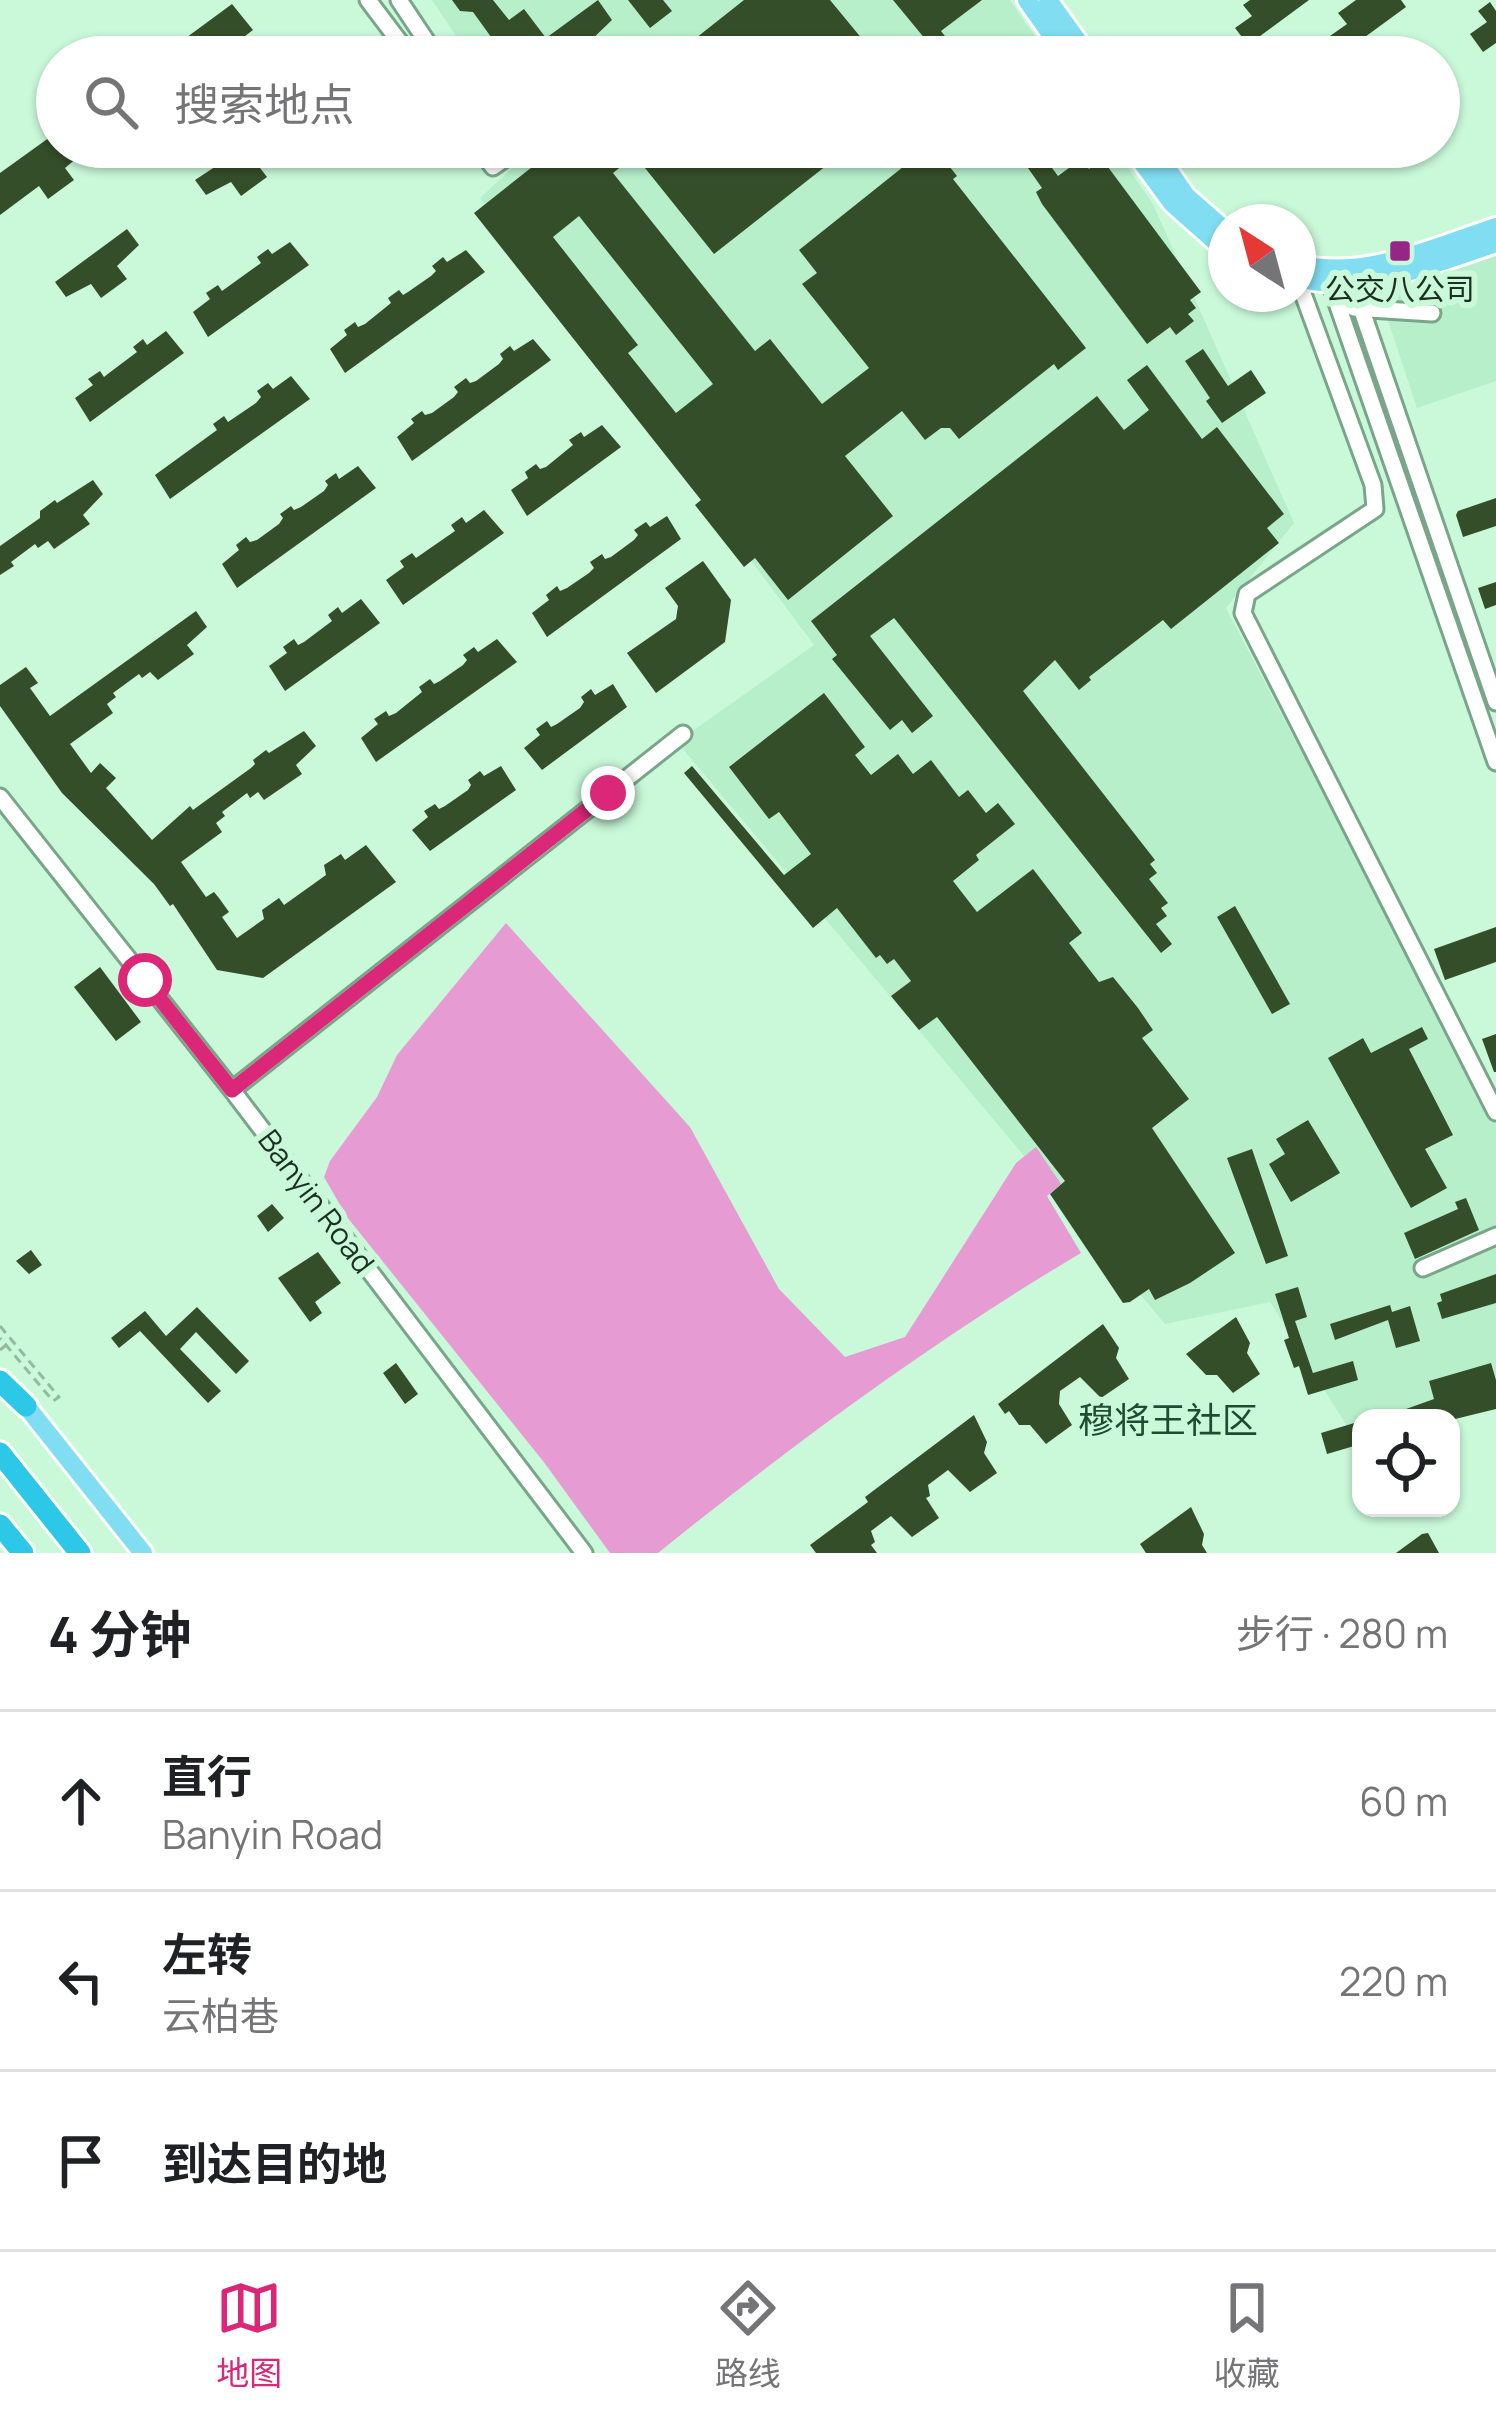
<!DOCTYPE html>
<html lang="zh">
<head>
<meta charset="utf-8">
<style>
  body { margin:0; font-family:Manrope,"Noto Sans SC",sans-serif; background:#f6f6f6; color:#202124 }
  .controls { position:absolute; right:36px; bottom:36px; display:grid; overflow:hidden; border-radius:24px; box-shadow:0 3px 9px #0004 }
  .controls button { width:108px; height:108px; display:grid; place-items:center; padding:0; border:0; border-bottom:3px solid #e0e0e0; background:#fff; color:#202124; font:60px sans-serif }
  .compass { position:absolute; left:1208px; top:204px; width:108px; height:108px; border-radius:50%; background:#fff; box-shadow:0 3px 9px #0004; rotate:324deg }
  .stop { position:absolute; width:36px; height:36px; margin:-27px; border:9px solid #db2777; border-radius:50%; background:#fff }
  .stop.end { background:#db2777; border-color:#fff; box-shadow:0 3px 12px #0008 }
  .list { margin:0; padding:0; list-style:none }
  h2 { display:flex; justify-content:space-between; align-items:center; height:156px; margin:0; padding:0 48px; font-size:51px }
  h2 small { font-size:39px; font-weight:400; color:#757577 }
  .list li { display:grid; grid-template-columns:78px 1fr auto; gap:36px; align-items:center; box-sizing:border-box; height:180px; padding:0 48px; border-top:3px solid #e0e0e0 }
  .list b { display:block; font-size:45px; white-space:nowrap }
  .list p { margin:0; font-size:39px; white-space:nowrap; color:#757577 }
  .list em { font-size:39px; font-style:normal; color:#757577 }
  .icon { flex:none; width:66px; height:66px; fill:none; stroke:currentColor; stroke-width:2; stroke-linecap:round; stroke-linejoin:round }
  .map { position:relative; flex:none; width:1496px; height:1553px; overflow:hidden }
  .search { position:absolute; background:#fff; box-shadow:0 3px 9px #0004; left:36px; right:36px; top:36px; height:132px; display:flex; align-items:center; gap:30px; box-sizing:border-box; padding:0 42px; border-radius:66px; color:#757577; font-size:45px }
  .sheet { height:696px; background:#fff }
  nav { display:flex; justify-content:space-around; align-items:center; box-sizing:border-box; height:168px; border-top:3px solid #e0e0e0; background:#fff; font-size:33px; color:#757577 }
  nav a { display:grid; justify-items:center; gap:6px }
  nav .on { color:#db2777 }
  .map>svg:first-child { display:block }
</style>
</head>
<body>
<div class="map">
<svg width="1496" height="1553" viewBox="0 0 1496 1553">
  <rect width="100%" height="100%" fill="#c9f9d9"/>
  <path fill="#b7efcb" d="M432,0H1010L1049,57H470Z
    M529,147H1113L1153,204L1294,523L1226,608L1496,1125V1377L1384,1418H1361V1427L1350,1431L1270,1302L1165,1324L677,742L814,645L480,198L531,151Z
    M1496,256V381L1417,408L1380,296Z"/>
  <path fill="#e69cd3" d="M506,923L690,1127L779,1289L845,1357L905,1337L1016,1163L1036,1147L1061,1184L1047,1196L1081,1253C934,1340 792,1445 658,1553H610L543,1461L347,1217L324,1177L330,1161L377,1097L397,1055Z"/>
  <path fill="#354e2a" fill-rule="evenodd" d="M452,0H493L509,20L524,9L546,38L598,0L612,20L586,45L561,57H498L499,48L473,12L460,11Z
    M628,0H663L672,11L650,28Z
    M744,0H830L877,57H672Z
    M893,0H982L941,31L961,57H940Z
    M1250,0H1309L1248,45L1235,28L1252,16L1243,5Z
    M1356,0H1401L1406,7L1343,53L1330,36L1347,24L1338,13Z
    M1490,2L1496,11V43L1483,52L1470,34L1487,22L1478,11Z
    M232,4L253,30L228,49L235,57H160Z
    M57,132V147H90L65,168L74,180L48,199L39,186L0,215V173Z
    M245,147H262L269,156L257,164L267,177L241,196L231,182L206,195L195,180Z
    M539,147H609L623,165L613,173L755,351L770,339L822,404L869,368L802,284L817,273L799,250L928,147H934L957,176L953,179L1086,348L1058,370L1054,364L959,439L950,428H941L925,440L902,411L845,456L893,516L788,600L755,558L744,567L695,505L701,500L474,213L546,156ZM579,216L713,384L676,413L628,353L638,345L553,237Z
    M671,147H850L714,254L645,168Z
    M1044,157L1058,176L1081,159L1089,169L1102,159L1201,292L1190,300L1196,308L1188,314L1194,321L1176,335L1170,327L1147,344L1042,204L1036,192L1042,188L1028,168Z
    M127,229L139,245L117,266L127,279L101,298L91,284L66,297L55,282Z
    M290,242L309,265L208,337L193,312L210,299L206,293L218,285L222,291L261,263L257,257L268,249L272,254Z
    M466,250L485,272L345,373L330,349L347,335L344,330L355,322L358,327L365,324L391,303L388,298L399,290L403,295L408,292L431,276L436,271L432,266L443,257L447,262Z
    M166,331L184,353L90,422L75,398L93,385L88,379L100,371L104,377L109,373L137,352L133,347L143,339L147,345Z
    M533,339L551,360L412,461L397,437L414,423L411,419L422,411L425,415L432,413L454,397L458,392L454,387L466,378L470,383L476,381L499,364L503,359L500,354L510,346L514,351Z
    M1203,349L1228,386L1251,370L1266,393L1222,423L1206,401L1210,398L1185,361Z
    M1147,365L1202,439L1217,427L1284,514L1267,528L1279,543L1171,629L1163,620L1089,677L1091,680L1079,690L1055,660L1023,691L1155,860L1150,864L1157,873L1149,879L1168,903L1161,908L1167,916L1156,924L1172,944L1161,953L894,618L870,636L933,716L912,733L902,720L890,730L832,659L837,655L811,621L1097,396L1124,430L1149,410L1127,380Z
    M291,376L310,399L170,499L155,475L217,430L213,424L224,416L228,422L256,403L261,397L257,391L268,383L273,389Z
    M602,425L621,447L527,516L511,490L528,478L525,472L536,464L540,469L546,467L573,445L569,440L581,432L584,437Z
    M358,466L376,488L237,588L222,564L239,550L236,545L246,537L250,542L257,540L279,524L283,518L280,514L291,506L294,510L301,507L324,491L328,485L325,481L336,473L339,479Z
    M93,480L103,494L83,515L90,524L54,549L48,541L38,548L35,544L11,562L14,566L0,575V546L40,518V511L55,500L57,503Z
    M1496,498V526L1463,537L1456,515L1458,511Z
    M484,510L504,533L403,605L386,580L404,567L400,561L412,553L416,558L455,531L451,525L462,517L466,523Z
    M667,516L681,539L547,637L532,613L549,600L546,595L557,586L560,591L567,588L589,573L594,568L590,562L602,554L605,559L611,557L634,540L638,535L634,530L646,522L650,527Z
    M703,561L731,600L725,642L656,693L627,653L676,619L678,606L665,588Z
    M1496,582V605L1485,609L1478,588Z
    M361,599L380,623L285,691L269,666L287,653L283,647L294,639L298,645L304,642L332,621L328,615L338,607L342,613Z
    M196,611L207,627L187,645L194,654L158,680L150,672L142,678L139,674L113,693L116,697L107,704L113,713L70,744L91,773L100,763L116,778L106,788L152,840L190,806L193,810L197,807L251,768L255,764L253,760L266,750L269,753L304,731L316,746L296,765L302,774L264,800L258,792L250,798L247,793L222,812L225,816L216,823L222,832L181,862L206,897L214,892L219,898L229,912L222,917L237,938L264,919L262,910L279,898L284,905L326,875L324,865L341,854L345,860L366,845L396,882L263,978L217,970L173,904L170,906L154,884L62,793L0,706V685L26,667L38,683L30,688L50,716Z
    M497,639L517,662L376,762L361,738L378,724L374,719L386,711L389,716L396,713L422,692L419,687L430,679L434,684L440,681L463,665L467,660L463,655L474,647L478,652Z
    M613,684L627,707L542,770L524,748L540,735L536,729L547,721L551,727L557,724L580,708L584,702L581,697L591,689L595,695Z
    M824,693L865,747L855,755L871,775L898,754L913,774L931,760L959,797L968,790L986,813L998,803L1015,824L976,855L979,860L953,881L977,912L1033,869L1082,933L1069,943L1099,982L1113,977L1138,1008L1153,1030L1142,1038L1189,1099L1152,1128L1235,1253L1190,1283L1155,1300L1149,1289L1130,1302L1123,1303L1050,1194L1065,1181L937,1017L919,1030L891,996L911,981L894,959L887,964L880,955L876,958L837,908L813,928L684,773L692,766L784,875L811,854L779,812L769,819L729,767Z
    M501,766L516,790L430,851L412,830L428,817L424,811L435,804L439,809L445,806L468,790L471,785L468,780L480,771L484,776Z
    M1235,906L1290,1004L1272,1014L1217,917Z
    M1496,927V962L1445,980L1434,949Z
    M100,967L141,1022L116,1041L74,987Z
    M1422,1027L1428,1039L1409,1049L1453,1135L1425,1149L1447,1188L1411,1208L1328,1058L1363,1038L1371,1053Z
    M1496,1034V1072H1494L1482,1039Z
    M1308,1120L1340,1173L1291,1202L1269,1164L1285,1154L1276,1139Z
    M1252,1149L1288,1256L1266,1264L1227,1158Z
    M1466,1198L1479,1230L1415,1259L1404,1233L1458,1209L1455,1202Z
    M272,1204L284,1218L268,1232L257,1216Z
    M31,1250L42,1265L29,1274L16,1261Z
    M318,1252L341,1283L315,1302L322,1313L310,1322L278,1278Z
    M1496,1274V1303L1442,1319L1437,1303L1442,1301L1440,1294Z
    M1298,1287L1307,1317L1295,1321L1313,1373L1353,1361L1358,1380L1308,1395L1299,1366L1294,1368L1284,1340L1289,1338L1275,1294Z
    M1390,1305L1392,1312L1410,1306L1420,1341L1396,1348L1388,1320L1335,1340L1330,1324Z
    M197,1307L249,1361L236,1374L196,1332L180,1349L221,1391L208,1403L140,1331L119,1348L111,1338L145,1311L166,1336Z
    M1236,1317L1250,1343L1247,1353L1260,1374L1233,1393L1217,1375H1206L1186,1354Z
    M1103,1324L1119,1348L1116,1358L1129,1379L1101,1398L1080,1377L1060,1391L1059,1404L1072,1425L1046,1444L1030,1425H1019L1009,1411L1005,1414L998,1404Z
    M396,1363L418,1394L405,1404L383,1373Z
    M1491,1363L1496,1380V1409L1451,1420L1381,1418L1434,1399L1429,1381Z
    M974,1415L987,1442L984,1453L997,1473L970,1492L948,1470L928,1485L930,1496L926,1498L939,1518L912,1537L891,1516L871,1531L875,1542L871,1545L877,1553H816L810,1545L868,1502L865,1497Z
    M1361,1421V1444L1327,1454L1321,1433Z
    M1191,1507L1204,1534L1202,1545L1207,1553H1146L1140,1544Z
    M1428,1533L1439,1553H1396L1422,1534Z"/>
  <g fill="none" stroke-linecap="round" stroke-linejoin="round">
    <g stroke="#79a689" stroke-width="21">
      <path id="minor" d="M368,0L411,57
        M399,0L437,57
        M478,147L493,167L507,157L500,147
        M1349,273L1496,702
        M1328,277L1496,762
        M1298,280L1373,485L1375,509L1247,594L1243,613L1496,1112
        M1354,308L1432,313
        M0,797L232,1090L584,1553
        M232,1090L683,734
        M1423,1268L1496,1236"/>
    </g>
    <g stroke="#fff" stroke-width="24">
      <path id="major" d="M1027,0L1067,57
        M1048,0L1089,57
        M1131,147L1172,203L1226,251
        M1152,147L1186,196L1226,231
        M1298,264C1363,281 1435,247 1496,227
        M1298,278C1362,295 1436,263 1496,243
        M19,1397L143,1553"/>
    </g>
    <g stroke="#fff" stroke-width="27">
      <path id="highway" d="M0,1381L26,1406
        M0,1453L80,1553
        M0,1525L23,1553"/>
    </g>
    <path stroke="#93baa0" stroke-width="3" stroke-dasharray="9 6" stroke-linecap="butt" d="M0,1326L59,1397L53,1401L0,1338"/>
    <use href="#minor" stroke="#fff" stroke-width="15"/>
    <use href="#major" stroke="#81ddf1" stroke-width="18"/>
    <use href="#highway" stroke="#2dc7e7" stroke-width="21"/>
    <path stroke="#93baa0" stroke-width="3" stroke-dasharray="9 6" stroke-linecap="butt" d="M0,1350L12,1340"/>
  </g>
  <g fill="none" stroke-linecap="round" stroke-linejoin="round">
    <path stroke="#db2777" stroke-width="15" d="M145,980L232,1090L608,793"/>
  </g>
  <rect fill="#972583" stroke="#c9f9d9" stroke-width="4.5" x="1388" y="239" width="24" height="24" rx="6"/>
  <g text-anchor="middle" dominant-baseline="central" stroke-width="12" stroke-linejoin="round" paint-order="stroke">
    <g font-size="30" fill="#1c2f23" stroke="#c9f9d9">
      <text x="1400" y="288">公交八公司</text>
    </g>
    <g font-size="30" fill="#1c2f23" stroke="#c9f9d9">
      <text transform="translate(317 1201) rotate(53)">Banyin Road</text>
    </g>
    <g font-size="36" fill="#1f4b32" stroke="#c9f9d9">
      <text x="1168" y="1419">穆将王社区</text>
    </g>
  </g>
</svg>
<div class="controls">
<button><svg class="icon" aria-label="locate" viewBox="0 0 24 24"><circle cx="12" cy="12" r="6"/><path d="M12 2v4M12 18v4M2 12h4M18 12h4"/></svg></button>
</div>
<svg class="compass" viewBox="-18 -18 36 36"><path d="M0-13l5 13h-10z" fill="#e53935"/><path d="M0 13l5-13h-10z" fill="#757577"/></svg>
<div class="stop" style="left:145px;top:980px"></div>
<div class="stop end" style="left:608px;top:793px"></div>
<div class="search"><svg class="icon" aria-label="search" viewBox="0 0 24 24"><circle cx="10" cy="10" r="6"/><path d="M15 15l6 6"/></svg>搜索地点</div>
</div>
<section class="sheet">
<h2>4 分钟<small>步行 · 280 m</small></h2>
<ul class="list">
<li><svg class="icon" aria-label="ahead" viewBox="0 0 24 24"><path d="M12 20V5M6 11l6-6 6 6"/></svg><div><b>直行</b><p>Banyin Road</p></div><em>60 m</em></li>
<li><svg class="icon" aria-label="left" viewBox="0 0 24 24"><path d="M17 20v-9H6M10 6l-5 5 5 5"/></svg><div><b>左转</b><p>云柏巷</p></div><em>220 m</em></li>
<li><svg class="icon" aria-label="arrive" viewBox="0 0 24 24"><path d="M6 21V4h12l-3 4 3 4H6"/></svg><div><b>到达目的地</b></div></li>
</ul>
</section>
<nav>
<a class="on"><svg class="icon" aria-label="map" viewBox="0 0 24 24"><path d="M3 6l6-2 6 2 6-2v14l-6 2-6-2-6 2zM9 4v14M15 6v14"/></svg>地图</a>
<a><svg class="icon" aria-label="directions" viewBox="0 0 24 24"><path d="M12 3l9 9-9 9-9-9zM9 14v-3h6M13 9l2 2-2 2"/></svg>路线</a>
<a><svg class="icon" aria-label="saved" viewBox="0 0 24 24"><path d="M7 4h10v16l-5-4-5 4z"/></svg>收藏</a>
</nav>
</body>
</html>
